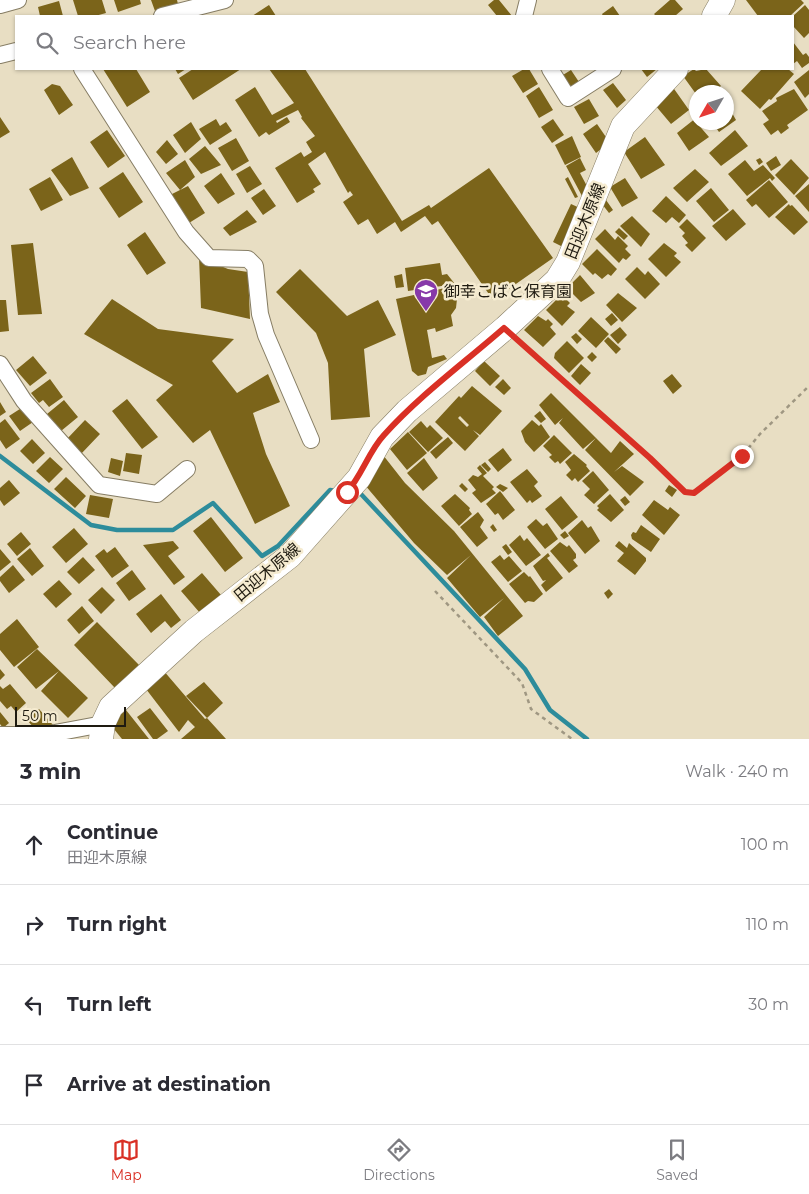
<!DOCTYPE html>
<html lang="en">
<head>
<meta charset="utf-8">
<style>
  body { margin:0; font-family:Montserrat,"Noto Sans JP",sans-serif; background:#f7f7f7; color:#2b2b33 }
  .compass { position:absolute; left:689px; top:85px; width:45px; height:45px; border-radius:50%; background:#fff; box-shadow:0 1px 4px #0004; rotate:231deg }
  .scale { position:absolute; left:15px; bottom:12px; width:111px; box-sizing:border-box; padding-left:5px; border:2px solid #1e1a10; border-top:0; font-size:14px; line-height:18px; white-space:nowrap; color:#1e1a10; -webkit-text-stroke:4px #f5ebd0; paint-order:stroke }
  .stop { position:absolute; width:15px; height:15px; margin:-11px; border:4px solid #d93025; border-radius:50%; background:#fff }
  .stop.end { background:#d93025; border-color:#fff; box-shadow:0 1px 5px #0008 }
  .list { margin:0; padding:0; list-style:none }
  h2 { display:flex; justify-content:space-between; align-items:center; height:65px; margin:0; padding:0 20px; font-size:21px }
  h2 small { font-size:16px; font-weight:400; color:#7c7c81 }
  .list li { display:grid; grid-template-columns:32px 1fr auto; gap:15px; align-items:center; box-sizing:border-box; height:80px; padding:0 20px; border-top:1px solid #e1e1e2 }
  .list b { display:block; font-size:19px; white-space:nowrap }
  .list p { margin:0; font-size:16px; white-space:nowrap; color:#7c7c81 }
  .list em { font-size:16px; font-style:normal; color:#7c7c81 }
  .icon { flex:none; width:28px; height:28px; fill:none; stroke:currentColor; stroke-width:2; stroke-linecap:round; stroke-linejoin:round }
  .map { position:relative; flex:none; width:809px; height:739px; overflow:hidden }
  .search { position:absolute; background:#fff; box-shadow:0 1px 4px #0004; left:15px; right:15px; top:15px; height:55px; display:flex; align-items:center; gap:12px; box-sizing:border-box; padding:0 18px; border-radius:0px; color:#7c7c81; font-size:19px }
  .sheet { height:385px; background:#fff }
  nav { display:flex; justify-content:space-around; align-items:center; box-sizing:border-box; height:70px; border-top:1px solid #e1e1e2; background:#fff; font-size:14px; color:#7c7c81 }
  nav a { display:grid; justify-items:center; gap:2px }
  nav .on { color:#d93025 }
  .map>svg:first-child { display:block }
</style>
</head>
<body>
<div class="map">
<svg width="809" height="739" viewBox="0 0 809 739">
  <rect width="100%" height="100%" fill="#e8dec3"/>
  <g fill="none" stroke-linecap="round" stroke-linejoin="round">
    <path stroke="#2d8c9b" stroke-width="4.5" d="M0,456L91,525L117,530H173L213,503L262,556L278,546L330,490L336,491
      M356,493H360L525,669L550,710L587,739"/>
  </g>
  <path fill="#7b641a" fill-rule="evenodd" d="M73,0H102L106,13L95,16H78Z
    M114,0H140L141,4L118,12Z
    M151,0H177L178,4L155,11Z
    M494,0H499L512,16H497L488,5Z
    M670,0H675L683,9L675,16H656L654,14Z
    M746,0H801L804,3L790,16H758Z
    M59,1L63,16H40L38,7Z
    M269,5L276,16H252Z
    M805,5L809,10V33L804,38L793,26V16Z
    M613,6L620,16H603L602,14Z
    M793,42L803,55L806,53L809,57V63L802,68L797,61L793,64Z
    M103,69H136L150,92L127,107Z
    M175,69H186L178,74Z
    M193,69H241L193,100L179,78Z
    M269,69H305L402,221L429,205L431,208L489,168L553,258L493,300L438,221L432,225L425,216L401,232L395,222L377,234L368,219L358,225L343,202L353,195L350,191L348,193L325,152L308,164L321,184L313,189L315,192L297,203L275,168L301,152L304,157L312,152L306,142L315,136L301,118L302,117L298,110L276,121L277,123L287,117L290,122L269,135L266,132L259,137L235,100L255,87L272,115L294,103Z
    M524,69H529L538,84L523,93L512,76Z
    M641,69H657L647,77Z
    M694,69L696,71L706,69L721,86L712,92H696V94L683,76Z
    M762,69H788L794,74L771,100L769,99L760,109L741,91Z
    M571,70L581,85L568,94L558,78Z
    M809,70V94L805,98L794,82Z
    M613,83L626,100L617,108L603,90Z
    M52,84L60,86L73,105L59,115L44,90Z
    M672,86L689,110L671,124L655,105Z
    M539,87L553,110L539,118L526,96Z
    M720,88L724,92H714Z
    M794,89L808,110L787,125L789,128L781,134L778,130L771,135L763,124L769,120L762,111L777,101L776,98Z
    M726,96L731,102L727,104L736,120L719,132L712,122H726Z
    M589,99L599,116L584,124L574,107Z
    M0,117L10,132L0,138Z
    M696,118V122L709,137L689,151L677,133Z
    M216,119L220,126L226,122L232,131L210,145L199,129Z
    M553,119L564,135L552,143L541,127Z
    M191,122L201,139L185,153L173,135Z
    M597,124L608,140L603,143L605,146L596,153L583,134Z
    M107,130L125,156L108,168L90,142Z
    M735,130L748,146L721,166L709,153Z
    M572,136L581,157L565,165L555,145Z
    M645,137L665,165L641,179L624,152Z
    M236,138L249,161L232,171L218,148Z
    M167,140L178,154L166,164L156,152Z
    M205,146L221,165L201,174L189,159Z
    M776,156L781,165L771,171L766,163Z
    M72,157L89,188L70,196L51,170Z
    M580,158L586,170L580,173L589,190L582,196L566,166Z
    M760,158L763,162L759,165L756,160Z
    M791,159L809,178L794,195L775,175Z
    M185,160L195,177L180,190L166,173Z
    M745,160L754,171L763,165L775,178L772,181L770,178L747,196L728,174Z
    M250,166L262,184L247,193L236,174Z
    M695,169L709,182L687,202L673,188Z
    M123,172L143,202L119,218L99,188Z
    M221,173L235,194L218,204L204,186Z
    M50,177L63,200L41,211L29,189Z
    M568,177L578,197L575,198L565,179Z
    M625,178L638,198L622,207L610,187Z
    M769,180L788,202L769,218L756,204L752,207L746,200Z
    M809,184V212L795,196Z
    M188,186L205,213L189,223L170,195Z
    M711,188L729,210L714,222L696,201Z
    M264,189L276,206L263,215L251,198Z
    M666,196L686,215L679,223L672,217L666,223L652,211Z
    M606,200L613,210L609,213L602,204Z
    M571,204L582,209L563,247L553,242Z
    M789,204L790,206L792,205L808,222L794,235L775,217Z
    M733,209L746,224L726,241L712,226Z
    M247,210L257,222L230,236L223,228Z
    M632,216L650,234L641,247L620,226Z
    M687,219L706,238L692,252L685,245L688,243L682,236L685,233L679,227Z
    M619,228L628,236L624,240L615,232Z
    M605,229L615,240L618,236L628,246L625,249L631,255L626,260L623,258L619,263L595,239Z
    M145,232L166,263L147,275L127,245Z
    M33,243L42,314L18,315L11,245Z
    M664,243L677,253L674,256L681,262L666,277L648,259Z
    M597,249L617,269L611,276L608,274L602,279L595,273L593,275L582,264Z
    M199,257L228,269L248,272L250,319L201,308Z
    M440,263L442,275L447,274L455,284L408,291L405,268Z
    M637,267L645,275L648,271L660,284L645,299L625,279Z
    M300,269L347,316L378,300L396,335L364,349L370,417L331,420L328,363L316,333L276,292Z
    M402,274L404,287L396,288L394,276Z
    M580,275L595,293L581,302L567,288Z
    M445,288L452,291L457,299L456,308L451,315L453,326L436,332L435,328L427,330L432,358L444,355L447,359L428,367L426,374L418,376L412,371L396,299Z
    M618,293L637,308L622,322L606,305Z
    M559,297L563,301L565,298L570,303L567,306L575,312L562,326L546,310Z
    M112,299L158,329L234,339L212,361L237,393L268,374L280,402L253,413L266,454L290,506L255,524L210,430L193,443L156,400L173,385L84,334Z
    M0,300H6L9,331L0,332Z
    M612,313L618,320L611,326L605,319Z
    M538,316L546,321L548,319L553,324L550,327L556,334L543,347L524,330Z
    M591,317L609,334L596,348L578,331Z
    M620,327L627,335L618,344L610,335Z
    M576,333L582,339L577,344L571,337Z
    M608,337L621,349L616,354L604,341Z
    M567,341L584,358L569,373L554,358L555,353Z
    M592,352L597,357L592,362L587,357Z
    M33,356L47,373L30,386L16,370Z
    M484,361L500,376L490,386L475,371Z
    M581,364L591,373L580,385L571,376Z
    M672,374L682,386L673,394L663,381Z
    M50,379L63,397L49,407L43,400L39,403L31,393Z
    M503,379L511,388L504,395L495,387Z
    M472,386L502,411L480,435L473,430L479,436L465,451L435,422L459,396L461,398ZM460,416L469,425L467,427L458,418Z
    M551,393L596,438L583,449L559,423L563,418L555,425L539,405Z
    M127,399L158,437L142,449L112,411Z
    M64,400L78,417L61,431L47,414Z
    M0,402L6,412L0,416Z
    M23,407L33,422L20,431L9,416Z
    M540,411L546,419L541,423L534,416Z
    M5,419L20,439L6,449L0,440V423Z
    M85,420L100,434L81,454L66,440Z
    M532,420L539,426L541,424L550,437L534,452L525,442L521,431Z
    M421,421L427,428L430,425L443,438L428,452L409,432Z
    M408,432L427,453L407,470L390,449Z
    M554,435L572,453L560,464L558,461L555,463L549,457L552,455L543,446Z
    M448,437L453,443L436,459L430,452Z
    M596,438L611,453L620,441L634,454L614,472L622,466L644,482L630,496L585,450Z
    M32,439L45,453L33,464L20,451Z
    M503,448L512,460L498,472L488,460Z
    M126,453L142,455L139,474L123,471Z
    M574,454L587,465L586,466L590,471L578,482L575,478L572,481L566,475L571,470L565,462Z
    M383,455L405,483L454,531L523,616L498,636L484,617L504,598L480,617L447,578L471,555L447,575L414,543L359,478Z
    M50,457L63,469L49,483L36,471Z
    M111,458L123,461L120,476L108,472Z
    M424,458L438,478L423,491L407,473Z
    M485,462L491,469L488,472L481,465Z
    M480,465L487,473L483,476L494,487L492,489L496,493L481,503L472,493L476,490L468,480L473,475L478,477L482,474L477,468Z
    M527,469L538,482L534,486L542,496L532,503L530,500L527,503L510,482Z
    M593,471L609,490L594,504L584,495L590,489L582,481Z
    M66,477L86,496L75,508L54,489Z
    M9,480L20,493L4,506L0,500V488Z
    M462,483L468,489L465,492L459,486Z
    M500,484L508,488L503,492L496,487Z
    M669,485L677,490L672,497L665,491Z
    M500,491L515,510L503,520L498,513L495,515L486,504Z
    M455,494L470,508L469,510L472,514L459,526L441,506Z
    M610,494L624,510L611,522L597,510L599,508L597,506Z
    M90,495L113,499L109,518L86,514Z
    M561,496L578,517L562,530L545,509Z
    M625,496L630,502L625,506L620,500Z
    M654,500L668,510L670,507L680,515L664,535L642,515Z
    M478,512L484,520L480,527L488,538L477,547L460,527Z
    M211,517L243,558L225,572L193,531Z
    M536,519L543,526L547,523L558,539L545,549L527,527Z
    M582,520L588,528L591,526L600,541L585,554L568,533Z
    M493,524L497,530L494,532L490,527Z
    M641,525L660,539L651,552L632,539L631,535L633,532L636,533Z
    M74,528L88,544L66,563L52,547Z
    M565,531L569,536L564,539L560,535Z
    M21,532L31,544L17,556L7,544Z
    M520,535L524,541L527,538L541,555L526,566L509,545Z
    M173,541L179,548L168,556L185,577L174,585L143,545Z
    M619,541L627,548L629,543L646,558V561L635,575L617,561L624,553L615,546Z
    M560,542L567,547L569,545L576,554V558L573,560L578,566L569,573L550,551Z
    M506,544L512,552L508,555L502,547Z
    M115,547L129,566L112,578L95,556L104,549L107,553Z
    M30,548L44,566L32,576L17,559Z
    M0,549L11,562L0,571Z
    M548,553L550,556L547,558L563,578L546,592L541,585L546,580L543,581L533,566Z
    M500,555L504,560L509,556L522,571L508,582L491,562Z
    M83,557L95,570L79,584L67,572Z
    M13,565L25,580L9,593L0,581V577Z
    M132,570L146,589L129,601L116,583Z
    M524,572L529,577L530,576L543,594L534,602L528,601L525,603L509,584Z
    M202,573L221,595L200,613L181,591Z
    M59,580L72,594L56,608L43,594Z
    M102,587L115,600L101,614L88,600Z
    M609,589L613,594L608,599L604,593Z
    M161,594L181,620L171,628L165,621L151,633L136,614Z
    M82,606L94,621L79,634L67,620Z
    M17,619L39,647L14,667L0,650V634Z
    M97,622L139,665L115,688L74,645Z
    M37,649L88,698L68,718L41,691L59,671L36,689L17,667Z
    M0,669L5,675L0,680Z
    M163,670L205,719L207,718L226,739H181L195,727L188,720L179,732L146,689Z
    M204,682L223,703L207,718L186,696Z
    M10,684L26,703L16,712L11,706L7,709L0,701V686L3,689Z
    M150,708L168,731L157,739H153L137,717Z
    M39,709L53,725L35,729L27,720Z
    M126,710L149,739H122L109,723Z
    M0,712L9,723L3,728L0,724Z"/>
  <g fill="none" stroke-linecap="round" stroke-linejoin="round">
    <g stroke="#867d64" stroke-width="18">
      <path id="minor" d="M0,5L18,0
        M162,16L225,0
        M524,16L528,0
        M0,55L16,51
        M82,69L186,232L209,258L248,259L255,266L260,314L266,335L311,440
        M550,69L568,98L613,69
        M0,364L24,401L99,485L157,494L187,469
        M0,735H44L103,724"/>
    </g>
    <g stroke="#867d64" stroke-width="25">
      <path id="secondary" d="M714,16L723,0
        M101,739L103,724L111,707L194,631L290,556L359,478L382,437L407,411L505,328L557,280L568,262L623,126L676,69"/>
    </g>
    <path stroke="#9f9782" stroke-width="2.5" stroke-dasharray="4 4" stroke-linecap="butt" d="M519,341L650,458L685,492L694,493L742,456L760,434L809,386
      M435,591L522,683L531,709L572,739"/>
    <use href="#minor" stroke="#fff" stroke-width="16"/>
    <use href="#secondary" stroke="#fff" stroke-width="24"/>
  </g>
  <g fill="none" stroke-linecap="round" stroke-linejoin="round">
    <path stroke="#d93025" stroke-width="6" d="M347,492C362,475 369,451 384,435C420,395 464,363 504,328L650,458L685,492L694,493L742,456"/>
  </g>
  <defs>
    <g id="school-pin" transform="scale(1.25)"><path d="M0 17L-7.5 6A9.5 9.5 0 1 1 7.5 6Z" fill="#8739a9" stroke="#f5ebd0"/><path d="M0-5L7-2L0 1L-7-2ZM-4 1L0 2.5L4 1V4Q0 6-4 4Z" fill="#fff"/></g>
  </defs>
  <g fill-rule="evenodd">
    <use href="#school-pin" x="426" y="291"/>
  </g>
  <g text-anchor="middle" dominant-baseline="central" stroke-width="5" stroke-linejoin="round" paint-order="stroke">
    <g font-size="16" fill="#1e1a10" stroke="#f5ebd0">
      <text transform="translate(585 221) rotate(-68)">田迎木原線</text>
      <text transform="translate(267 572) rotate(-40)">田迎木原線</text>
    </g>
    <g font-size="16" fill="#1e1a10" stroke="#f5ebd0" text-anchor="start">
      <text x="444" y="291">御幸こばと保育園</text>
    </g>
  </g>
</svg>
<svg class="compass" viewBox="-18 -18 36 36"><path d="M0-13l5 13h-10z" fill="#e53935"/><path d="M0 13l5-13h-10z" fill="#7c7c81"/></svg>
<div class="scale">50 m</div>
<div class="stop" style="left:347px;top:492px"></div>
<div class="stop end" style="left:742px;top:456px"></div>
<div class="search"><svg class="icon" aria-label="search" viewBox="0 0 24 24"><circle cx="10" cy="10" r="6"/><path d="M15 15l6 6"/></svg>Search here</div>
</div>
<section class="sheet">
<h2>3 min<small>Walk · 240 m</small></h2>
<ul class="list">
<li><svg class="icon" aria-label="ahead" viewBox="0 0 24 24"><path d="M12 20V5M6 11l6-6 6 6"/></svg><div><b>Continue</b><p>田迎木原線</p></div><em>100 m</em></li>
<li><svg class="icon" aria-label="right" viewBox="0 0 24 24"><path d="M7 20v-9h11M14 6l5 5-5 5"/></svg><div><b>Turn right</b></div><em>110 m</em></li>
<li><svg class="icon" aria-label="left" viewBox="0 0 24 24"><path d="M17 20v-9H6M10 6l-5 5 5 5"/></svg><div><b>Turn left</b></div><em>30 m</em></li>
<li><svg class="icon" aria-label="arrive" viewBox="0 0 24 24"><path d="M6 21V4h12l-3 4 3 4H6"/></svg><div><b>Arrive at destination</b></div></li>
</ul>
</section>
<nav>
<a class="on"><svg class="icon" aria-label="map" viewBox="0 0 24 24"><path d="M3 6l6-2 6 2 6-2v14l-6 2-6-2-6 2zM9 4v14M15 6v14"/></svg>Map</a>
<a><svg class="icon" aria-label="directions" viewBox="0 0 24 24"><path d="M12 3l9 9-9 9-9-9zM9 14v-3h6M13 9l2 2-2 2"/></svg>Directions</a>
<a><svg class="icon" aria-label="saved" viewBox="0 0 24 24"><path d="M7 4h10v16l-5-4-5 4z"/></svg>Saved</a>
</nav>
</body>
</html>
